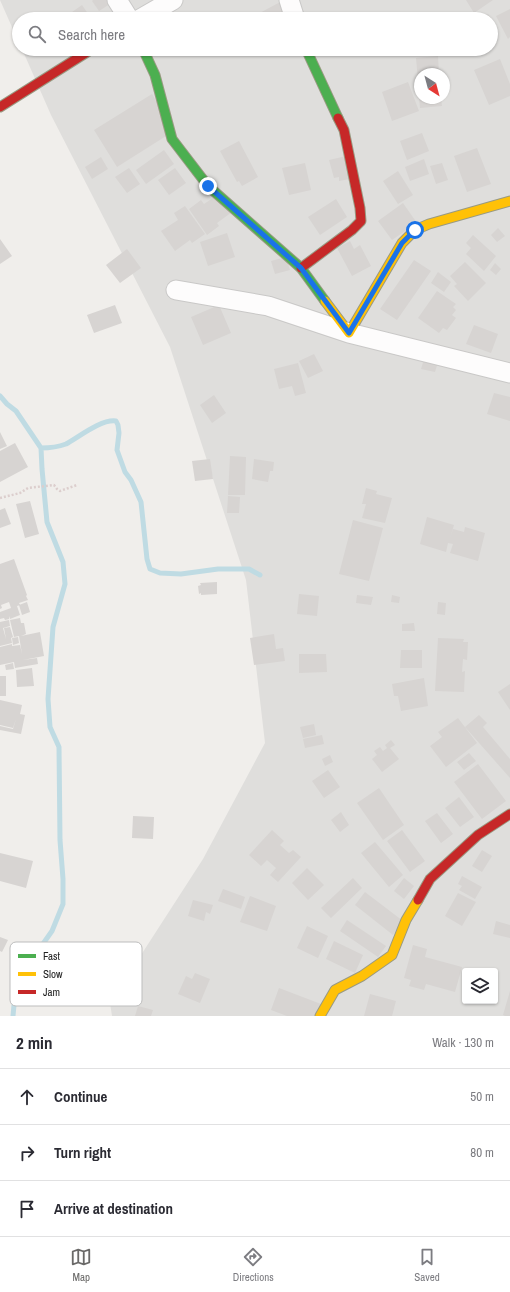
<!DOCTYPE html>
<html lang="en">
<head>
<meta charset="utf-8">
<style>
  body { margin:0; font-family:"Archivo Narrow",sans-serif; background:#f2f2f3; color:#2b2b33 }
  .controls { position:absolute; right:12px; bottom:12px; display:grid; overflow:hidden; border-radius:4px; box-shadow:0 1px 3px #0004 }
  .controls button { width:36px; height:36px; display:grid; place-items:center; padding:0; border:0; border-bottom:1px solid #e1e1e2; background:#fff; color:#2b2b33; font:20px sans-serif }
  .compass { position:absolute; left:414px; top:68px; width:36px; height:36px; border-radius:50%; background:#fff; box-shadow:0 1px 3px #0004; rotate:144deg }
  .stop { position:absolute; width:12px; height:12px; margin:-9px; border:3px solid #1a73e8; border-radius:50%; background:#fff }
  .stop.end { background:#1a73e8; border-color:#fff; box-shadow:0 1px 4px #0008 }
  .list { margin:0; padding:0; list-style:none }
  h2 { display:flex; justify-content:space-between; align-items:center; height:52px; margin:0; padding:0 16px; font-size:17px }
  h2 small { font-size:13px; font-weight:400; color:#7c7c81 }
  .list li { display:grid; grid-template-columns:26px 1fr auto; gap:12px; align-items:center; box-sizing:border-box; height:56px; padding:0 16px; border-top:1px solid #e1e1e2 }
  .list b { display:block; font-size:15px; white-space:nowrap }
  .list em { font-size:13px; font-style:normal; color:#7c7c81 }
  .icon { flex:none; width:22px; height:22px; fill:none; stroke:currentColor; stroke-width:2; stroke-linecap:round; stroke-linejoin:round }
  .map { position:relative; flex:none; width:510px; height:1016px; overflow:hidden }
  .search { position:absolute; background:#fff; box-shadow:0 1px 3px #0004; left:12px; right:12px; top:12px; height:44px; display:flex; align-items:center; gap:10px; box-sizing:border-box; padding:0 14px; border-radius:22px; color:#7c7c81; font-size:15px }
  .sheet { height:220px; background:#fff }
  nav { display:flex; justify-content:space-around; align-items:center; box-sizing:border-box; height:56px; border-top:1px solid #e1e1e2; background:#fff; font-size:11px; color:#7c7c81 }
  nav a { display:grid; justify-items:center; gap:2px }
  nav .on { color:#6a6968 }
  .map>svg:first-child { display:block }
</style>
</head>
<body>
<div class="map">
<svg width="510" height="1016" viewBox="0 0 510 1016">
  <rect width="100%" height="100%" fill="#f0eeeb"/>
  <path fill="#dfdedc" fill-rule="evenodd" d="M0,0H510V1016H112L110,1003L203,859L265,743L246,580L170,347L51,115L22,49H491V19H19V43ZM420,74H444V98H420ZM465,971H495V1001H465Z"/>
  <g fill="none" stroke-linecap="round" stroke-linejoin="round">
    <path stroke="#bfdbe3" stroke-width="5" d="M0,396L7,404L16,411L41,448L42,469L47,522L63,562L65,584L53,627L48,699L50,727L59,747L60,840L63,879V904L52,931L26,968L15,994L13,1016
      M41,448C50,448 58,447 66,444C79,437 101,419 116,421L118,425L119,433L117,450L125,472L131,480L141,502L147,559L150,569L160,573L181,574L218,569H249L260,575"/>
  </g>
  <path fill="#d7d4d2" d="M93,0H111L113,2L99,11L92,1Z
    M284,0L298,19H256L254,16Z
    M466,0H493L474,13Z
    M82,5L91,18L66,19L65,17Z
    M510,9V37L508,39L496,16Z
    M488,14L496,25L491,28V19H480Z
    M414,49H429L419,56Z
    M438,56L439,74H420V92H419L416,58Z
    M500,59L510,84V96L489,105L474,70Z
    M408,82L419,111L392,121L382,92Z
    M152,94L174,131L117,167L94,130Z
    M419,98H441L442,106L420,108Z
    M422,133L429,151L407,160L400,141Z
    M239,141L258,177L242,186L239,181L237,182L220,151Z
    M477,148L491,184L467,192L454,156Z
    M164,150L174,164L146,184L136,170Z
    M355,154V178L339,181V177L334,178L329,160Z
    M101,157L108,169L92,179L85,167Z
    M424,159L429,174L410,181L405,167Z
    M305,163L311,190L289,195L282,168Z
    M442,163L448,180L436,184L430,166Z
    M129,168L140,184L127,193L115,177Z
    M175,168L186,183L169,195L158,180Z
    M398,171L413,195L398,204L383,181Z
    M219,194L232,212L217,223L219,226L207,235L189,209L201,200L204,204Z
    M336,199L347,217L320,235L308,217Z
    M403,203L417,223L392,240L378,221Z
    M185,206L205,234L192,243L190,240L175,251L161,231L178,220L174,213Z
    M498,228L505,236L497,242L491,235Z
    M227,233L235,257L208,266L200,242Z
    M473,235L496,256L484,271L466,254L471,248L466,243Z
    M0,239L12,256L0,264Z
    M350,241L354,249L360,245L371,266L352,276L337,248Z
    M127,249L141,268L120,283L106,265Z
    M286,257L290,270L275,274L271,261Z
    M414,260L431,271L397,320L380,309Z
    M465,262L486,283L468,301L454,286L457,284L450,276Z
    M495,263L501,269L496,275L490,270Z
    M438,272L451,282L444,292L431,283Z
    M437,291L456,304L453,307L456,310L452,315L456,318L447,330L443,328L439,333L418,318Z
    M115,305L122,323L94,333L87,315Z
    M219,305L231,333L203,345L191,317Z
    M474,325L498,334L491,353L466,344Z
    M314,354L323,371L308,378L299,361Z
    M425,356L439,359L435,372L421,369Z
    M298,363L306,393L295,396L292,386L279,389L274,369Z
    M494,393L510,397V421L487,414Z
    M214,395L226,413L212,423L200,405Z
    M0,432L7,446L0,449Z
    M15,443L28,467L0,482V451Z
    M230,456L246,457L245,495H228Z
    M210,459L213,479L195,481L192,461Z
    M254,459L274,462L273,471H270L268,482L252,479Z
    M366,488L377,491L376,494L392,498L385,523L362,518L366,504H362Z
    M228,496L240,497L239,513H227Z
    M30,501L39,534L25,538L16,504Z
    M5,508L11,524L0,528V510Z
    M427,517L454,525L450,538L453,529L464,532L465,527L485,533L478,561L450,553L453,544L448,543L446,552L420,544Z
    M353,520L383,528L369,581L339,574Z
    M14,559L27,595L26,596L28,600L19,603L20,605L17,606L20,615L10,619L9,616V619L5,620L4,618L0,619V612L11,608L9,602L1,605L2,608L0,609V564Z
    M217,582V594L201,595V593L199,594L198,586L201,585L200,583Z
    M299,594L319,596L317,616L297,614Z
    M357,595L373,597L371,605L356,603Z
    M392,595L400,597L399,603L391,602Z
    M27,602L30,612L22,615L19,605Z
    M438,602L446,603L445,615L437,614Z
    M20,618L21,623H24L26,634L21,636L40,632L44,656L23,660L37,658L38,664L15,668L14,662L0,665V647L12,644V646L20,645L22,654L19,636L14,637L10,620Z
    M9,620L10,626L3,628L6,639L4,628L10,627L13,637L11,638L12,643L0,646V627H2H0V622Z
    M414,623L415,631H402V624Z
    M274,634L276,649L283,648L285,661L254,665L250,638Z
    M18,637L19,643L13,645L12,638Z
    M438,638L464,639L463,642H468L467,660L463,659L462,672L465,671L464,692L435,691Z
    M401,650H422V668H400Z
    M299,654H326L327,672L299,673Z
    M13,663L14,669L6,670L5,665Z
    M32,668L34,686L17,687L16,670Z
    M0,676H6V696H0Z
    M424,678L428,706L401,711L398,696H394L392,684Z
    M510,684V710L498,692Z
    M0,700L22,705L20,714L25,715L21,734L0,730V726L13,729L16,719L13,728L0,725Z
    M479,715L487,723L483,727L510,759V778L465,727Z
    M458,718L477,743L446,767L430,746L442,737L438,732Z
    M314,724L316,735L303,738L300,727Z
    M322,735L324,744L305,748L303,739Z
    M391,740L395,745L390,748L399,759L382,772L372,759L377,755L374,751L380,747L383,751L387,748L385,745Z
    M469,753L476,761L464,770L457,762Z
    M330,755L333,762L325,766L322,759Z
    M478,764L506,801L482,819L454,782Z
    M328,770L340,787L324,798L312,781Z
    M379,788L404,825L383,840L357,803Z
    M459,797L474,817L460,827L445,808Z
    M341,812L349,825L340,832L331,820Z
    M437,813L453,834L441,843L425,821Z
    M133,816L154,817L153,839L132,838Z
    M272,830L284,841L280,845L289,853L293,850L301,857L278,882L270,875L276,868L267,860L261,866L249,855Z
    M402,830L425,861L410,872L387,841Z
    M375,842L403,875L389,887L361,853Z
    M482,850L492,856L482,872L472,866Z
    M0,853L33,861L26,888L0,881Z
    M307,868L324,885L308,900L292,883Z
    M462,876L482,887L475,899L459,890L462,886L458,884Z
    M353,878L362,888L331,918L321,908Z
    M404,878L414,886L404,899L394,891Z
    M223,889L245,897L241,909L218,901Z
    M365,892L403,921L393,935L355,905Z
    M458,893L476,902L462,926L445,916Z
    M250,896L276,906L267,931L240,922Z
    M193,900L213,905L210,914L206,912L204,921L188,916Z
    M347,920L386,946L378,957L340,931Z
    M496,921L510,925V938L493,934Z
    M307,926L328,936L318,958L297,948Z
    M0,937L8,940L2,952L0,951Z
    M334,941L363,955L355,973L326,959Z
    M413,945L427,949L425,957L462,967L455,992L426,984L424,990L409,986L411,980L404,978Z
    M195,973L210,979L200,1003L178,994L186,976L192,979Z
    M279,988L321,1004L317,1016H287L271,1010Z
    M510,991V1016H505L503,1015Z
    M370,994L396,1001L392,1016H364Z
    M138,1006L153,1010L151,1016H135Z"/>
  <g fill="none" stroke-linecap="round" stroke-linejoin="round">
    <g stroke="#c9c8c7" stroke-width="21">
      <path id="street" d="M117,0L129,19
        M289,0L295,19
        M140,19L173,0
        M176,290L268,306L349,333L510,373"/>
    </g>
    <g stroke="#999a82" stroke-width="11">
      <path id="fast" d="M143,49L155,75L172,139L208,186L301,268L325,301
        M306,49L338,118"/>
    </g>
    <g stroke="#999a82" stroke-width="11">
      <path id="slow" d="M325,301L349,333L402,243L415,230L429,224L510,201
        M320,1016L335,990L362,976L392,955L406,920L418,900"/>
    </g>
    <g stroke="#999a82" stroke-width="11">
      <path id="jam" d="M0,107L92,49
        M301,268L352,230L361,221L360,208L344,130L338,118
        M418,900L430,879L478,835L510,814"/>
    </g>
    <path stroke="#dccecd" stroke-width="2.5" stroke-dasharray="2 2" stroke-linecap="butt" d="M0,498L20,493L28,488L54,485L57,489L60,491L77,485"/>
    <use href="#street" stroke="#fdfcfc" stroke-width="19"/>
    <use href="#fast" stroke="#4caf50" stroke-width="9"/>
    <use href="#slow" stroke="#ffc107" stroke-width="9"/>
    <use href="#jam" stroke="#c62828" stroke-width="9"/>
  </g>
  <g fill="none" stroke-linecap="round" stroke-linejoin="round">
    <path stroke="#1a73e8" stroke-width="5" d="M208,186L301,268L349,333L402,243L415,230"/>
  </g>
  <rect x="10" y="942" width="132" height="64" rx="6" fill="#fff" stroke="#bdbdbd" stroke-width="1"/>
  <rect x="18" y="954" width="18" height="4" fill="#4caf50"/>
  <rect x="18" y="972" width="18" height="4" fill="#ffc107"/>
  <rect x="18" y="990" width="18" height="4" fill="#c62828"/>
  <g font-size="11" fill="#222">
    <text x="43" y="960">Fast</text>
    <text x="43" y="978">Slow</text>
    <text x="43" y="996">Jam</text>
  </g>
</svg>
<div class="controls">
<button><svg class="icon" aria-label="layers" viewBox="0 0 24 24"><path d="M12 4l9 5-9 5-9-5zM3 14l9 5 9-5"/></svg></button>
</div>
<svg class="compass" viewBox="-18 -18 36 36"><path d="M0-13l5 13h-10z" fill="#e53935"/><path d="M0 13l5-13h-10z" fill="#7c7c81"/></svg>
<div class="stop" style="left:415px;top:230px"></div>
<div class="stop end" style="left:208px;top:186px"></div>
<div class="search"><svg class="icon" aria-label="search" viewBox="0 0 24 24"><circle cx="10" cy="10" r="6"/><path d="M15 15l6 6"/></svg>Search here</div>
</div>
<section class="sheet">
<h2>2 min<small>Walk · 130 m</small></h2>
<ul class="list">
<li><svg class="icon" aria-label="ahead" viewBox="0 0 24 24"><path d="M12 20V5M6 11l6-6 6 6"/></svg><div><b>Continue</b></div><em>50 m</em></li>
<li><svg class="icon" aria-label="right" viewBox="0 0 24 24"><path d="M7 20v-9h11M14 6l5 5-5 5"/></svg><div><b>Turn right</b></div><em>80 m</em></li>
<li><svg class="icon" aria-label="arrive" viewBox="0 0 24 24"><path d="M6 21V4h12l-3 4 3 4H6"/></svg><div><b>Arrive at destination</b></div></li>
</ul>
</section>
<nav>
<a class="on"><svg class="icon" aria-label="map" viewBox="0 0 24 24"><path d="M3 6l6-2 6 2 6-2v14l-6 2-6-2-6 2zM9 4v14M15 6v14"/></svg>Map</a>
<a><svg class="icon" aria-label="directions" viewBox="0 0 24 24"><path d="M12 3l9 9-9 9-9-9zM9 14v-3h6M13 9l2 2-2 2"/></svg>Directions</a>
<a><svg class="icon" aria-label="saved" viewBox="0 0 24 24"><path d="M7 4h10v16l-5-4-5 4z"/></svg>Saved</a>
</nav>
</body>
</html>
